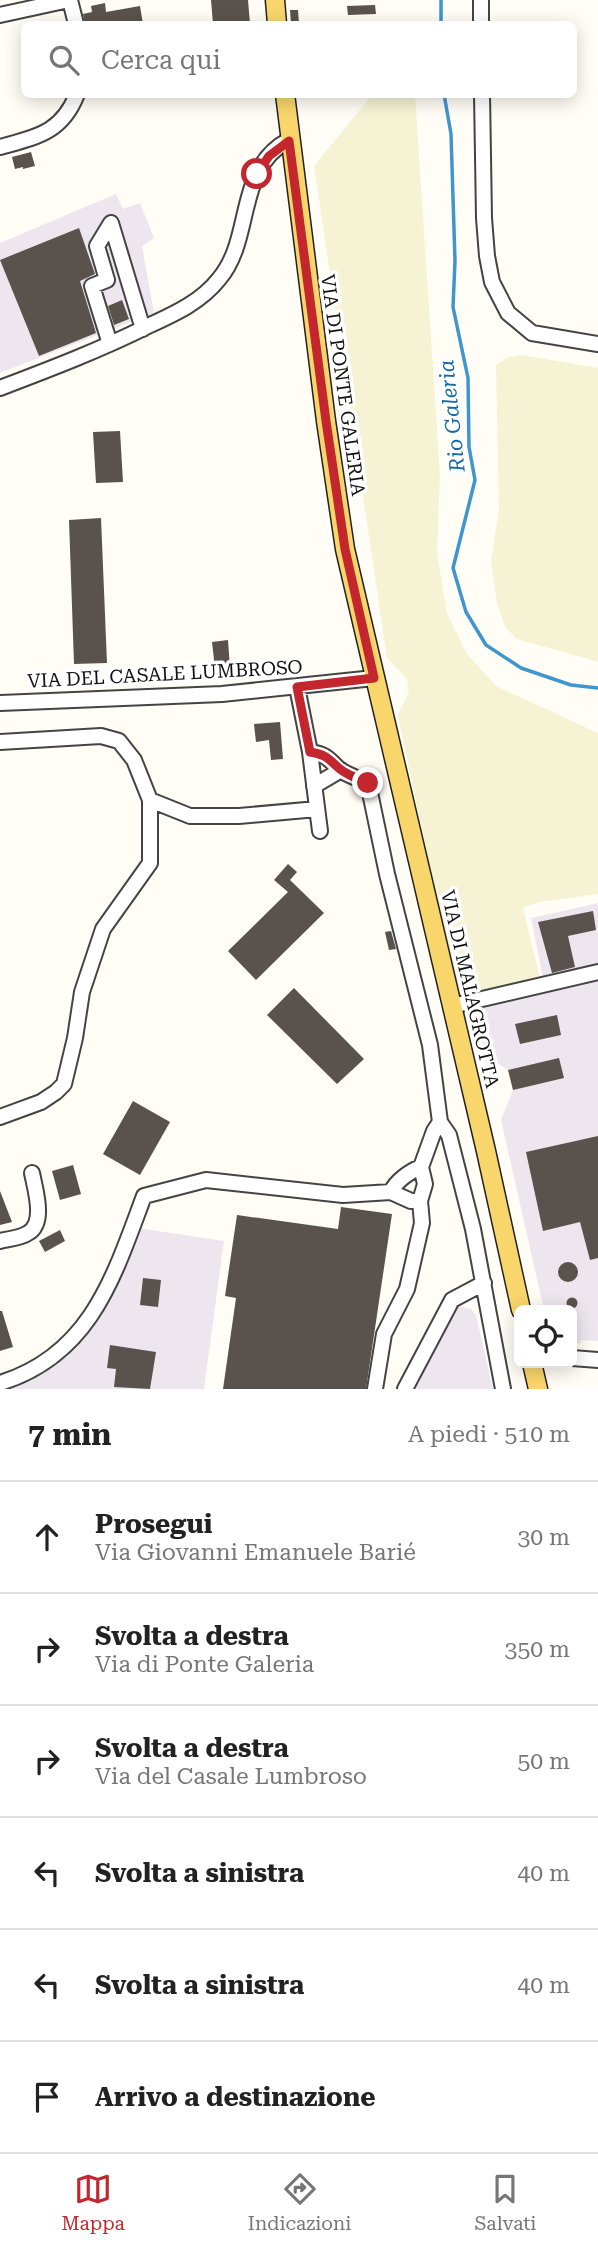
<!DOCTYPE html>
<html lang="it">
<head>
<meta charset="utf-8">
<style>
  body { margin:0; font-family:"Roboto Serif",serif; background:#f6f6f6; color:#222 }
  .controls { position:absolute; right:21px; bottom:21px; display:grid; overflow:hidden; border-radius:10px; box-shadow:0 4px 18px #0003 }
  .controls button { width:63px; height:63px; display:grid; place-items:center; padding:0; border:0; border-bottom:2px solid #e0e0e0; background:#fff; color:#222; font:35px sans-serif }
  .stop { position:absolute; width:21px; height:21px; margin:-16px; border:5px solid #c4262e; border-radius:50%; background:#fff }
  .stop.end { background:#c4262e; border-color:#fff; box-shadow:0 2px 7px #0008 }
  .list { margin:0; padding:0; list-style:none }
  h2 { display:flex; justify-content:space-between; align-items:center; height:91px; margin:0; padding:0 28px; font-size:30px }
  h2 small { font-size:23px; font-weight:400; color:#767676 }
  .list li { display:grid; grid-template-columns:46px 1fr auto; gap:21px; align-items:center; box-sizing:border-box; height:112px; padding:0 28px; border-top:2px solid #e0e0e0 }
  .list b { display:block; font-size:26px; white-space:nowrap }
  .list p { margin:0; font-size:23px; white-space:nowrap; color:#767676 }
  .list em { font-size:23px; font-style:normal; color:#767676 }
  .icon { flex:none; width:38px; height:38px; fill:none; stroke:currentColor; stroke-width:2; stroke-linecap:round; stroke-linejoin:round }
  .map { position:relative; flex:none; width:598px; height:1389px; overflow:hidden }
  .search { position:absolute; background:#fff; box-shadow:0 4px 18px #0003; left:21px; right:21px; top:21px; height:77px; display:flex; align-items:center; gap:18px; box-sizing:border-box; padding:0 24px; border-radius:10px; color:#767676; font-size:26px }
  .sheet { height:763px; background:#fff }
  nav { display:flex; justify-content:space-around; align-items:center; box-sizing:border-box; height:98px; border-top:2px solid #e0e0e0; background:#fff; font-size:19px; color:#767676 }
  nav a { display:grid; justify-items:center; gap:4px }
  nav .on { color:#c4262e }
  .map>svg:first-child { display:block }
</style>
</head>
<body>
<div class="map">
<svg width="598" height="1389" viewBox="0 0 598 1389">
  <rect width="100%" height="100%" fill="#fffdf5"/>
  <path fill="#eee6ef" d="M116,194L123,209L140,203L154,238L142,246L154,313L0,373V243Z
    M598,903V1341L581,1340V1343L572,1344V1310H544L501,1120L513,1090L508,1070L485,1055L475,1010L546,993L531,918Z
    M138,1228L224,1241L204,1389H13L78,1346L116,1286Z
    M458,1306L471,1309L476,1315L493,1389H408L445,1314Z"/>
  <path fill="#f6f3d4" d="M372,95H415L440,475L437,553L447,613L467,654L496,686L598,733V894L539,902L523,908L541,983L472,996L460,990L450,964L398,715L409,692L407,679L387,658L314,166Z
    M521,355L598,368V662L517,639L505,627L497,603L491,560L499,509L496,365L509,357Z"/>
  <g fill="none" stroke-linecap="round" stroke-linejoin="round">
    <path stroke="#3f96cf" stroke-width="3.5" d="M441,24V0
      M444,94L451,134L455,261L453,307L468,378L469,447L475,480L453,568L466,612L486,645L521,668L571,685L598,688"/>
  </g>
  <path fill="#5a524d" d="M211,0H248L250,24H213Z
    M105,3L106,12L140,6L143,24H85L83,14L92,12L91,6Z
    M375,5L376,14L348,15L347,6Z
    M290,10H298L299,24H291Z
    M31,152L35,166L23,169V167L15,169L12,157Z
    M79,228L95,274L80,281L96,333L39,356L0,260Z
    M122,300L129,319L114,325L108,306Z
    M120,431L123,482L96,483L93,432Z
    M101,518L107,663L74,664L69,520Z
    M228,640L230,668L215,669L212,642Z
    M280,722L283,759L271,760L269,740L256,742L254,724Z
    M288,864L297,872L290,880L324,913L256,980L228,951L288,892L274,880Z
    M593,911L596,930L568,936L575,967L552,973L538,922Z
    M391,931L396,949L389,950L385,932Z
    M294,988L364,1059L337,1084L267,1015Z
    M557,1015L561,1035L520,1044L515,1024Z
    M559,1058L564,1078L513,1090L508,1070Z
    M133,1101L170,1122L140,1175L103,1154Z
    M598,1136V1258L590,1260L580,1222L543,1231L526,1152Z
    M73,1165L81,1194L60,1200L52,1171Z
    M0,1191L12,1222L0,1225Z
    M341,1207L392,1214L366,1389H223L236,1298L225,1296L237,1215L338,1229Z
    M60,1230L65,1241L45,1252L39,1241Z
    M558 1272a10 10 0 1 1 20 0a10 10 0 1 1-20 0Z
    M143,1278L161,1280L158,1307L140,1305Z
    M566.5 1303a5.5 5.5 0 1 1 11 0a5.5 5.5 0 1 1-11 0Z
    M0,1311H2L13,1347L0,1351Z
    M110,1345L156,1352L150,1389L114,1387L116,1369L107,1368Z"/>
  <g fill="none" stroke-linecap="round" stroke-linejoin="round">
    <g stroke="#444" stroke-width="18">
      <path id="minor" d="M70,0L76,24
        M0,15L69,0
        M481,24V0
        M482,94L484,218L487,256L492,282L508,313L532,333L598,344
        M0,147C36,137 62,133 77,94
        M110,344L92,286L107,280L97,246L111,223L143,329
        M0,388C50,369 100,350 148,326C174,314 201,302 219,279C254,238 235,168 289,140
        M297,687L310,752L320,831
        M0,703L222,694L374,678
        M0,742L101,736L119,741L134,760L150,800V863L103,929L82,992L75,1038L64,1084L56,1092L41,1102L0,1117
        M310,752C328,755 328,759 340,770C348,775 359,779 368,783L387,874L430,1045L440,1122L449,1135L473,1229L503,1389
        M314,786L341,770
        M150,800L190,816H239L317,809
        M452,1006L598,972
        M391,1192C396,1181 410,1171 421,1167
        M0,1241C8,1239 21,1238 28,1233C46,1223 35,1189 32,1173
        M572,1358L598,1360
        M0,1383C91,1355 114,1276 144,1196L206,1180L343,1195L391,1192L411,1201H420
        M375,1389L384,1334L407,1289L422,1223L420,1201L425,1184L421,1167L434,1131L440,1122
        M405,1389L452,1300L484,1283"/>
    </g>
    <g stroke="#222" stroke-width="21">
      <path id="major" d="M275,0L277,24
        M285,94L326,421L345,549L486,1151L521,1310
        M532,1363L538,1389"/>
    </g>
    <use href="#minor" stroke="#fff" stroke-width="14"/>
    <use href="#major" stroke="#f9d66b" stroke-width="18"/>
  </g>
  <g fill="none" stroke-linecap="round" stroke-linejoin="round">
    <path stroke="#c4262e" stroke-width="9" d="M257,174L269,156L289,141L326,421L345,549L374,678L297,687L310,752C328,755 328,759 340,769C347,775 359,779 368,783"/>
  </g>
  <g text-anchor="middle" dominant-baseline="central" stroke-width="7" stroke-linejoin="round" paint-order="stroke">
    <g font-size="19" fill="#111" stroke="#fff">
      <text transform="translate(343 385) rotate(82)">VIA DI PONTE GALERIA</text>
      <text transform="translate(165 674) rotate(-3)">VIA DEL CASALE LUMBROSO</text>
      <text transform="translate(470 989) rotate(77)">VIA DI MALAGROTTA</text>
    </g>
    <g font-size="21" font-style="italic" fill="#1768a6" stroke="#fff">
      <text transform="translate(452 416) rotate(-96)">Rio Galeria</text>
    </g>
  </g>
</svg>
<div class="controls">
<button><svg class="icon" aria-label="locate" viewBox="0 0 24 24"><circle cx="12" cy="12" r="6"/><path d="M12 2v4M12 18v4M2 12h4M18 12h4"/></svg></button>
</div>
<div class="stop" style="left:257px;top:174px"></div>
<div class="stop end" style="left:368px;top:783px"></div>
<div class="search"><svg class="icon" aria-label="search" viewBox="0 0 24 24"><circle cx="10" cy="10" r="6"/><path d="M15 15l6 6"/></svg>Cerca qui</div>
</div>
<section class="sheet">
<h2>7 min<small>A piedi · 510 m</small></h2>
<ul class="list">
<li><svg class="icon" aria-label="ahead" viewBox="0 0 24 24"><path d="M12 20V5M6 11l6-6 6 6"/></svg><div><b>Prosegui</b><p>Via Giovanni Emanuele Barié</p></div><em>30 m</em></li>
<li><svg class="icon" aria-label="right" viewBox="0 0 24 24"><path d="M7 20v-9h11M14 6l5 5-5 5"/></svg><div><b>Svolta a destra</b><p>Via di Ponte Galeria</p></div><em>350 m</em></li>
<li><svg class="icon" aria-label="right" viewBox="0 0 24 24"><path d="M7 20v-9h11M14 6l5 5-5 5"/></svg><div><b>Svolta a destra</b><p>Via del Casale Lumbroso</p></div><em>50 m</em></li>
<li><svg class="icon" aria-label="left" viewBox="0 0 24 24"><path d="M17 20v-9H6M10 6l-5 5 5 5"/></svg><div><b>Svolta a sinistra</b></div><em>40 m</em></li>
<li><svg class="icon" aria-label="left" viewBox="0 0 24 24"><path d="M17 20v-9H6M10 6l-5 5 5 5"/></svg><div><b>Svolta a sinistra</b></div><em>40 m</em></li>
<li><svg class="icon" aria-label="arrive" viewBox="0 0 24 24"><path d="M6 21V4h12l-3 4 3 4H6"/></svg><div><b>Arrivo a destinazione</b></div></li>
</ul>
</section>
<nav>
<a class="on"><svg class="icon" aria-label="map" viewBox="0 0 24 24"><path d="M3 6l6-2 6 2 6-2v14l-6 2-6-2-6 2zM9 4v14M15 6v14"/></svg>Mappa</a>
<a><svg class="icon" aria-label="directions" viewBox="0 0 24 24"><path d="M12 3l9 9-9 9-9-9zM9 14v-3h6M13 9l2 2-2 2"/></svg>Indicazioni</a>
<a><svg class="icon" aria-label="saved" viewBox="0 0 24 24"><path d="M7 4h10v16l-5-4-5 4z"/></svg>Salvati</a>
</nav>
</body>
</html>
